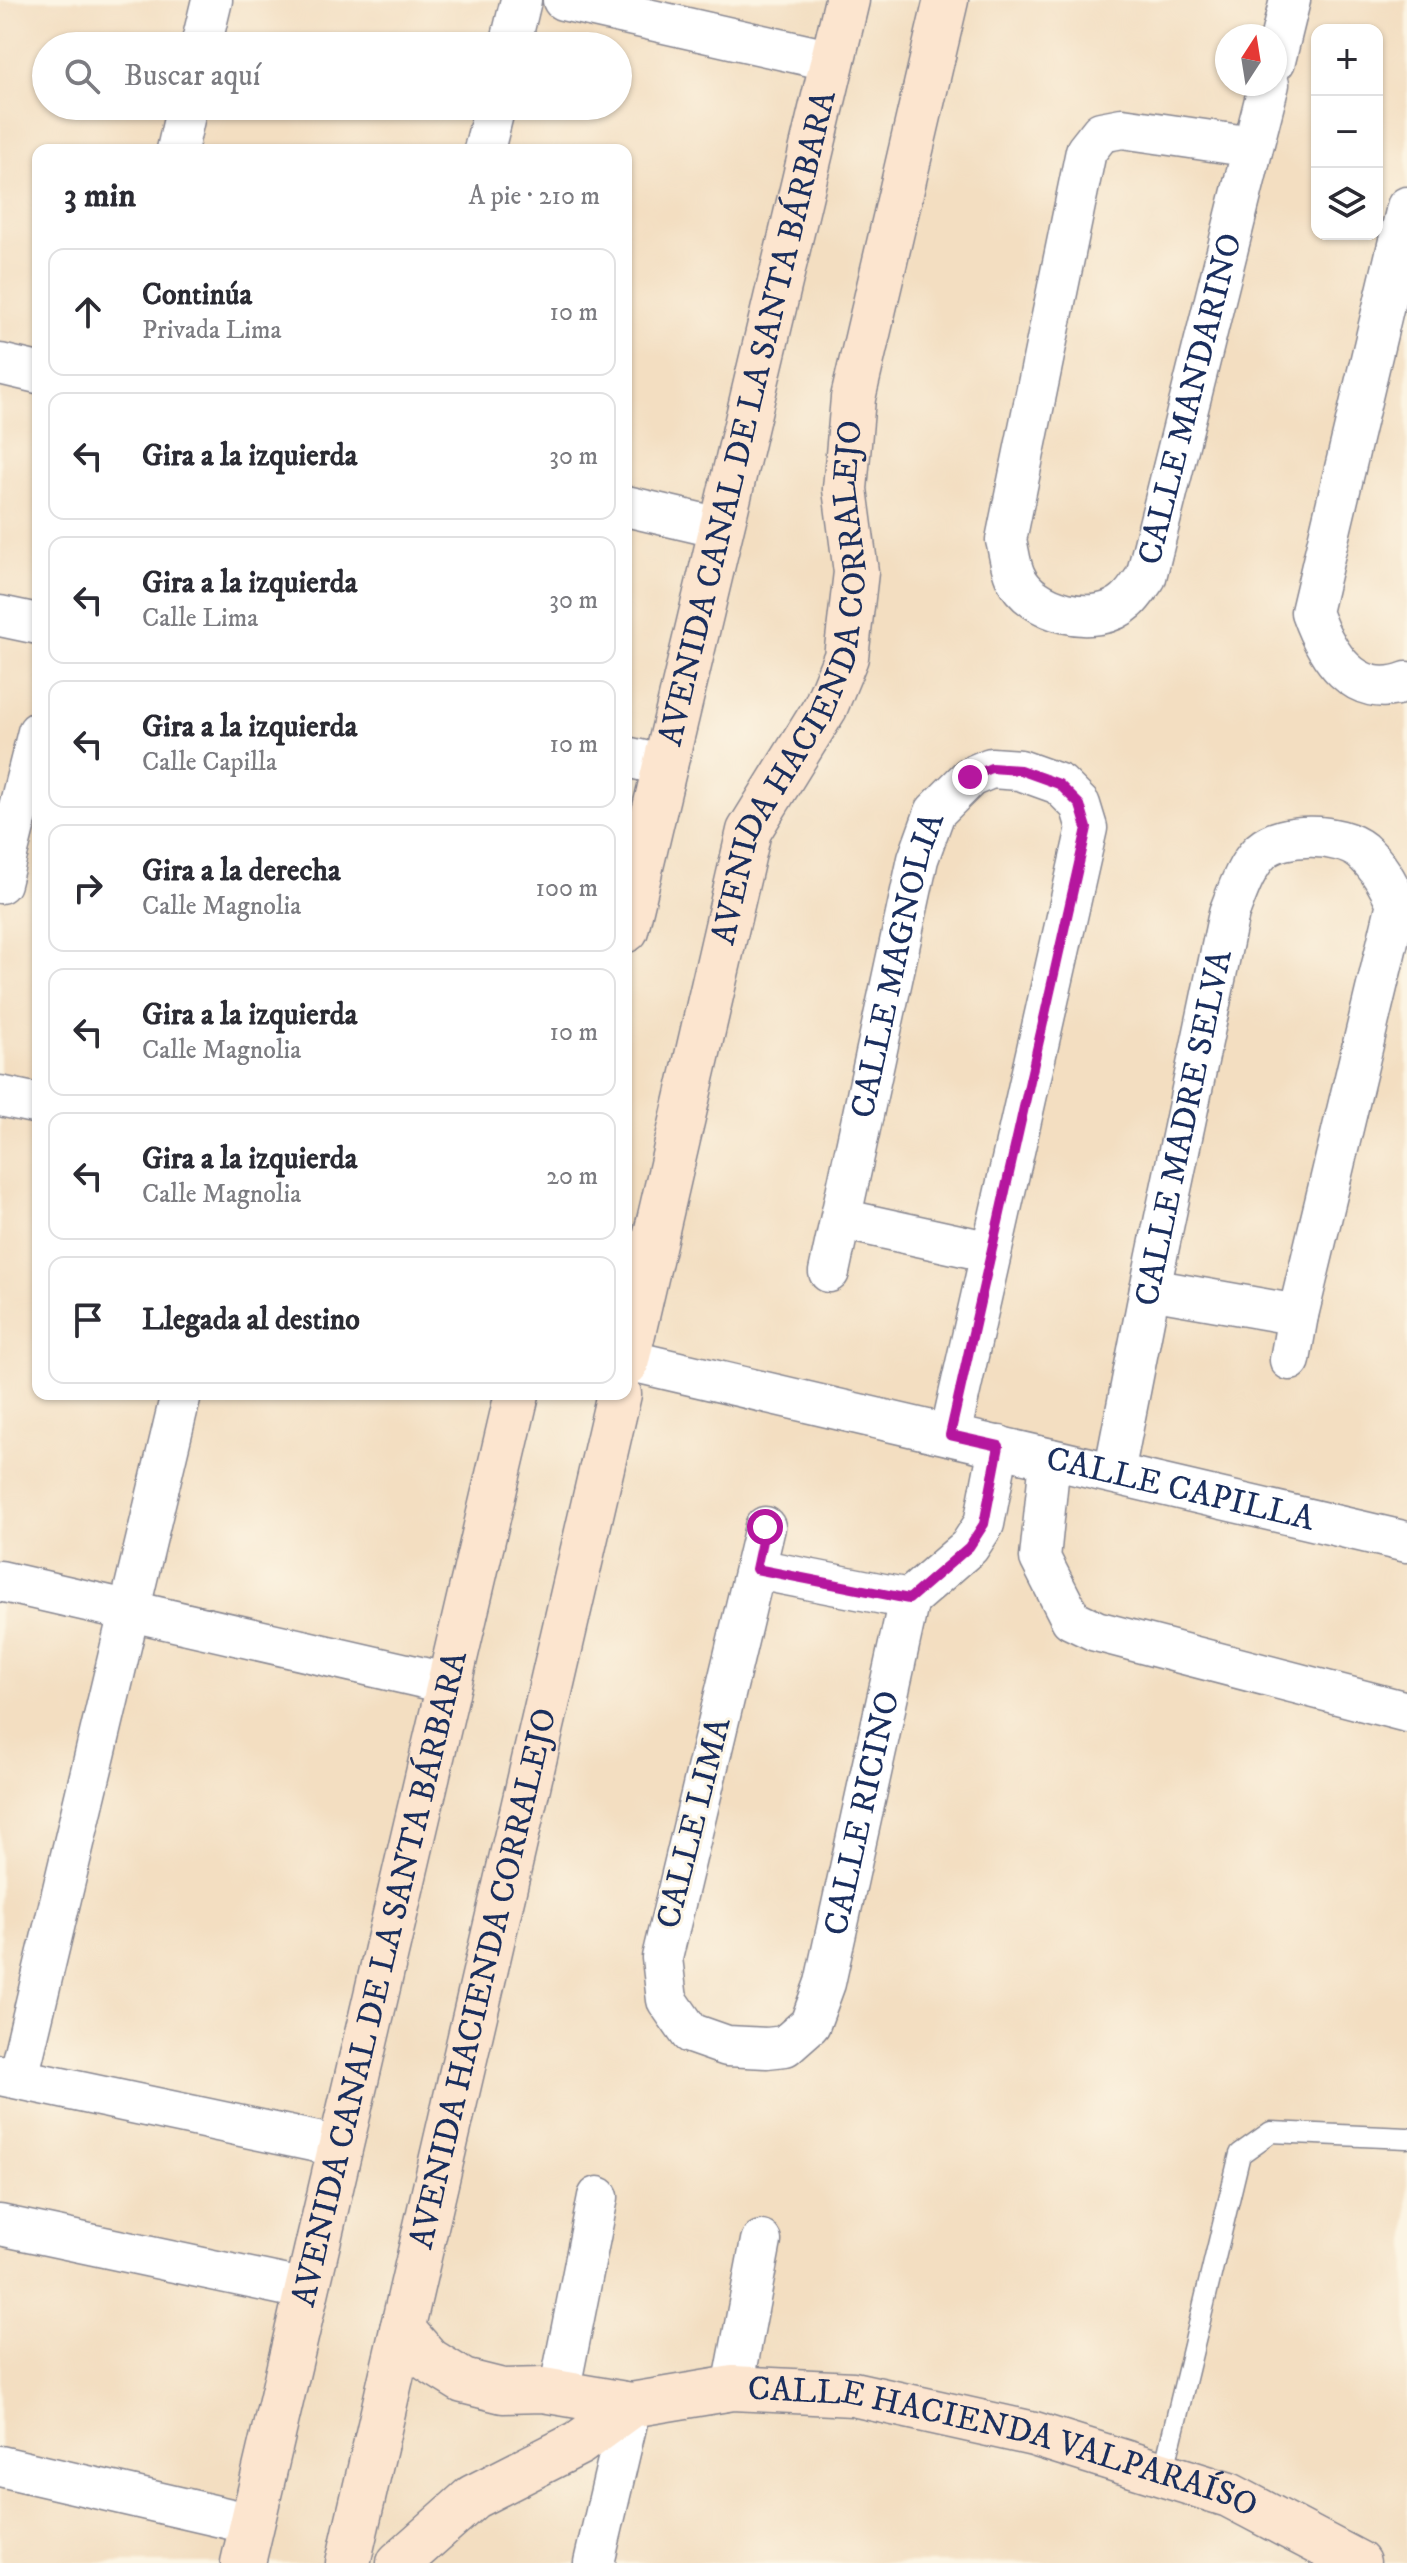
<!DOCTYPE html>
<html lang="es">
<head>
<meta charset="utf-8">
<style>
  body { margin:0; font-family:"IM FELL DW Pica",serif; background:#f7f7f7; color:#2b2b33 }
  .controls { position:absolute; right:24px; top:24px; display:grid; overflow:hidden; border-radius:16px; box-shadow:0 2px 6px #0004 }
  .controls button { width:72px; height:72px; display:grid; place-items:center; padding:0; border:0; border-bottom:2px solid #e1e1e2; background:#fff; color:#2b2b33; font:40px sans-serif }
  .compass { position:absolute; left:1215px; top:24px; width:72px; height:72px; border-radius:50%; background:#fff; box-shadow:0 2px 6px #0004; rotate:12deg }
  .stop { position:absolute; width:24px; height:24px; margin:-18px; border:6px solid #b5179e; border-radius:50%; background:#fff }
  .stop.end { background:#b5179e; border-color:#fff; box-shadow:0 2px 8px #0008 }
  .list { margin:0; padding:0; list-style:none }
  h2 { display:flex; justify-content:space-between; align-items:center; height:104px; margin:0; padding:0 32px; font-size:34px }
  h2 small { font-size:26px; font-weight:400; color:#7c7c81 }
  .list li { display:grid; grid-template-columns:52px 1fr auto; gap:24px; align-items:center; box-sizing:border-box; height:128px; margin:0 16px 16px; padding:0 16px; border:2px solid #e1e1e2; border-radius:16px }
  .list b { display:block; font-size:30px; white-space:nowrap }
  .list p { margin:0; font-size:26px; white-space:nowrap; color:#7c7c81 }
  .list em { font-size:26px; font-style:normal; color:#7c7c81 }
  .icon { flex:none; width:44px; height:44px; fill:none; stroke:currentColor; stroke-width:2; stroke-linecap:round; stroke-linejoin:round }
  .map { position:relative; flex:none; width:1407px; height:2563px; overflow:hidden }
  .search { position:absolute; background:#fff; box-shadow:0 2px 6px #0004; left:32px; top:32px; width:600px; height:88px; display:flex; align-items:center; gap:20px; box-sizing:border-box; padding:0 28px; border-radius:44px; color:#7c7c81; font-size:30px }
  .panel { position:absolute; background:#fff; box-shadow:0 2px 6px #0004; left:32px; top:144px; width:600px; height:1256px; border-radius:16px }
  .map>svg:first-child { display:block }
</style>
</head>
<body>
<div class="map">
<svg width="1407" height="2563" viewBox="0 0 1407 2563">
  <rect width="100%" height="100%" fill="#fcf5e5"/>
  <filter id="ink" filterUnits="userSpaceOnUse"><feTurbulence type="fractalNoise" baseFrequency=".0125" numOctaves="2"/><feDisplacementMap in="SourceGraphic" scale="16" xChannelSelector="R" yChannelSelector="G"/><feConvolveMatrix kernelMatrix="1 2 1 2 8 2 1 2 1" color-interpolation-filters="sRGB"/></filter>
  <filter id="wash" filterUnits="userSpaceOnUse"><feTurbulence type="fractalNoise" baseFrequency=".006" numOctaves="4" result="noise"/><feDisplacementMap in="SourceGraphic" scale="32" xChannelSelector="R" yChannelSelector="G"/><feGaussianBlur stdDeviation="1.8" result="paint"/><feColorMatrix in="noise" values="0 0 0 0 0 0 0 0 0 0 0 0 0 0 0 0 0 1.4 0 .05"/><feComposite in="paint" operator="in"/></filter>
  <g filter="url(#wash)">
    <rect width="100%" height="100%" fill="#f3dec1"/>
  </g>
  <g filter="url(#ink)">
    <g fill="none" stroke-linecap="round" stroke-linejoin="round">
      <g stroke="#878690" stroke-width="23">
        <path id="lane" d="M1163,2474L1240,2154L1271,2132L1407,2138"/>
      </g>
      <g stroke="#878690" stroke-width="43">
        <g id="street">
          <path d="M563,0L833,61"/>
          <path d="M201,46L212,0"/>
          <path d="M510,46L521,0"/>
          <path d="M1275,61L1290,0"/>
          <path id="s1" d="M1253,147L1122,128L1101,132L1086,151L1006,540C1009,551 1010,565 1015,576C1031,613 1097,629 1127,601C1134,595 1140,585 1146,577L1253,147L1269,84"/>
          <path d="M177,150L187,106"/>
          <path d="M484,150L495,106"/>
          <path d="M1407,207L1311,612C1326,654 1354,702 1407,682"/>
          <path d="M0,364L38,373"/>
          <path d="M626,506L720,528"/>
          <path d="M0,616L38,624"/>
          <path d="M626,757L667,766"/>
          <path d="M0,883L38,732"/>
          <path d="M0,1096L38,1104"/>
          <path d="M841,1219L991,1252"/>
          <path id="s2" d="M829,1272L918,859L935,812L970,777L991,768L1020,770L1059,784L1080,805L1087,828L950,1435"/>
          <path d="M1150,1289L1298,1315"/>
          <path id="s3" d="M627,1360L1407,1542"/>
          <path d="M1050,1459L1040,1558L1071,1619L1096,1631L1407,1712"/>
          <path id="s4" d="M1114,1473L1150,1289L1229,913C1237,893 1245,867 1261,851C1283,831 1340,833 1362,851C1379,866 1388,884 1397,903L1298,1315L1290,1360"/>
          <path id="s5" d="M765,1527L662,1958L667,2000L690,2033L727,2046L767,2048L785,2046L810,2024L825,1983L909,1599"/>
          <path d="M756,1569L909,1599"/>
          <path d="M0,1581L450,1684"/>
          <path d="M909,1599L969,1547L984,1524L999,1446"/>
          <path d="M0,2075L341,2147"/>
          <path d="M18,2078L181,1394"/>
          <path d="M0,2225L307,2290"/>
          <path d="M733,2388L761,2241"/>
          <path d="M559,2393L598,2197"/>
          <path d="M0,2466L252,2524"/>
          <path d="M594,2563L631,2405"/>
        </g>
      </g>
      <g stroke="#878690" stroke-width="47">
        <g id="secondary">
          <path id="s6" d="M626,930L847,0"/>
          <path id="s7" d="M626,1364L749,831L825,708L846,657L856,572L845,489L853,398L946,0"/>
          <path id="s8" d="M402,2329L429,2360L463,2381L503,2391L543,2390L631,2405L733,2388L853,2394L1034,2434L1229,2495L1358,2563"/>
          <path id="s9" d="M243,2563L517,1394"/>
          <path id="s10" d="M348,2563L619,1394"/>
          <path d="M399,2563L473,2497L579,2443L631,2405"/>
        </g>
      </g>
      <use href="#lane" stroke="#fff" stroke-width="20"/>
      <use href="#street" stroke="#fff" stroke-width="40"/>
      <use href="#secondary" stroke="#fce5cf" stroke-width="44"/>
    </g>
  </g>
  <g fill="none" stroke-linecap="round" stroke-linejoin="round" filter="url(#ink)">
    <path stroke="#b5179e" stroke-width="10" d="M765,1527L756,1569L909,1599L969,1547L984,1524L999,1446L950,1435L1087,828L1080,805L1059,784L1020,770L991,768L970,777"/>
  </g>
  <g text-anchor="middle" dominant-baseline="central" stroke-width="6" stroke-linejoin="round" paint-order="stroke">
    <g font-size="34" fill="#1b2f5e" stroke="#fcf5e5">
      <text stroke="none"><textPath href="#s1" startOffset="956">CALLE MANDARINO</textPath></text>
      <text stroke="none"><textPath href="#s6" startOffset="526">AVENIDA CANAL DE LA SANTA BÁRBARA</textPath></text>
      <text stroke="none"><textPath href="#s7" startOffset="708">AVENIDA HACIENDA CORRALEJO</textPath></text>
      <text stroke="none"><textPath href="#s2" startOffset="314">CALLE MAGNOLIA</textPath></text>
      <text stroke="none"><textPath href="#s4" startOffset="352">CALLE MADRE SELVA</textPath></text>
      <text stroke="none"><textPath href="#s3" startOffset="568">CALLE CAPILLA</textPath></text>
      <text stroke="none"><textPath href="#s5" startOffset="874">CALLE RICINO</textPath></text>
      <text transform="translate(694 1823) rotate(-76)">CALLE LIMA</text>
      <text stroke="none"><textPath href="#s9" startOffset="600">AVENIDA CANAL DE LA SANTA BÁRBARA</textPath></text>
      <text stroke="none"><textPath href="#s10" startOffset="600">AVENIDA HACIENDA CORRALEJO</textPath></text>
      <text stroke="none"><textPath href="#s8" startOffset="632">CALLE HACIENDA VALPARAÍSO</textPath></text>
    </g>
  </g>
</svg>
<div class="controls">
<button>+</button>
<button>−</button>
<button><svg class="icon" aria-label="layers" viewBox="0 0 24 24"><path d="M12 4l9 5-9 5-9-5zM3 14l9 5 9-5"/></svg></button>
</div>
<svg class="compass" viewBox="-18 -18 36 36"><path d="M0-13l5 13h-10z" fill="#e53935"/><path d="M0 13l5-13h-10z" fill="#7c7c81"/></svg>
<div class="stop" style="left:765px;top:1527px"></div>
<div class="stop end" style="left:970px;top:777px"></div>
<div class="search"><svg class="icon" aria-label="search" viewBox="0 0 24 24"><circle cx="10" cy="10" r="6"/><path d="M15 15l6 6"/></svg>Buscar aquí</div>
<section class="panel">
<h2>3 min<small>A pie · 210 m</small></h2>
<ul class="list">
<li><svg class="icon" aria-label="ahead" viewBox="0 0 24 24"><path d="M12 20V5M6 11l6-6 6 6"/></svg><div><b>Continúa</b><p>Privada Lima</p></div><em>10 m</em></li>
<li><svg class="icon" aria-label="left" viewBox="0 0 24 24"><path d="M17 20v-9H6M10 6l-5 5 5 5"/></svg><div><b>Gira a la izquierda</b></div><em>30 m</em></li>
<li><svg class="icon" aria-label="left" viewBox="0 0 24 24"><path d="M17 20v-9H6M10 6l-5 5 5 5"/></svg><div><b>Gira a la izquierda</b><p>Calle Lima</p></div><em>30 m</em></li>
<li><svg class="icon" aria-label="left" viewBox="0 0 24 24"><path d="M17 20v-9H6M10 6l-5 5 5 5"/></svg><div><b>Gira a la izquierda</b><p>Calle Capilla</p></div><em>10 m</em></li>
<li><svg class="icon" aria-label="right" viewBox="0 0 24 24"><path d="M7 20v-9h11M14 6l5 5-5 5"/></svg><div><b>Gira a la derecha</b><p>Calle Magnolia</p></div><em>100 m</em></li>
<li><svg class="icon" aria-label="left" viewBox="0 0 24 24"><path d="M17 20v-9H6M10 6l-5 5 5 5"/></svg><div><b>Gira a la izquierda</b><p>Calle Magnolia</p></div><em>10 m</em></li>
<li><svg class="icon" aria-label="left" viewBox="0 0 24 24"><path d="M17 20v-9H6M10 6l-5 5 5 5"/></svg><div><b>Gira a la izquierda</b><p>Calle Magnolia</p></div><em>20 m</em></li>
<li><svg class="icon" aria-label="arrive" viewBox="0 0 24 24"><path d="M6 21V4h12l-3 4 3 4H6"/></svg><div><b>Llegada al destino</b></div></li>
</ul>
</section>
</div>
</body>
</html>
